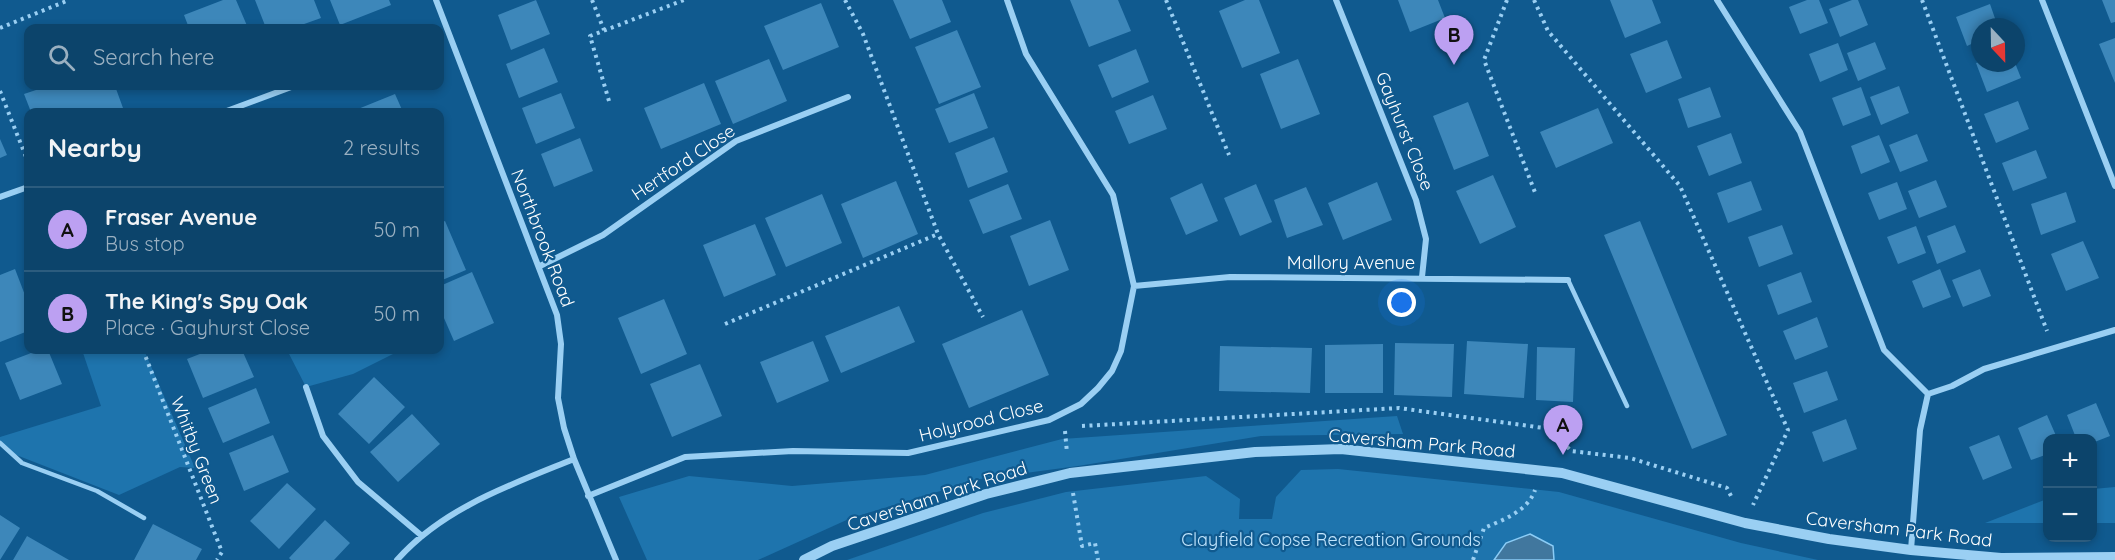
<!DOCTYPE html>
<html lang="en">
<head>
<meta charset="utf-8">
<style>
  body { margin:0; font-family:Quicksand,sans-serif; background:#1a4e73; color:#f1f3f6 }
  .controls { position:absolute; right:18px; bottom:18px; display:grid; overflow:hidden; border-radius:12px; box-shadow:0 3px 9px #0003 }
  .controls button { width:54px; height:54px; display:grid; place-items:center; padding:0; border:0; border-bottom:2px solid #2c5c7e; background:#0c446b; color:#f1f3f6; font:30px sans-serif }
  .compass { position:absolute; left:1971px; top:18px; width:54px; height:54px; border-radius:50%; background:#0c446b; box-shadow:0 3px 9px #0003; rotate:158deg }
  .you { position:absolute; left:1402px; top:303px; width:21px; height:21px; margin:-15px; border:4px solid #fff; border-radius:50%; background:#1a73e8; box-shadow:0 0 0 9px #1a73e833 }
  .badge { display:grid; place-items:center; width:39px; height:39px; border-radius:50%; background:#bca0f2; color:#111; font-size:20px; font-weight:700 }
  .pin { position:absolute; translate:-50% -50px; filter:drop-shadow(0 2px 3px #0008) }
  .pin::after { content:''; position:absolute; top:32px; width:21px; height:18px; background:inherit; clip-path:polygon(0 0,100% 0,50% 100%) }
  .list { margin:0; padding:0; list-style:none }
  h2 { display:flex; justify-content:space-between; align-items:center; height:78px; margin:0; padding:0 24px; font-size:26px }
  h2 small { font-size:20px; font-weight:400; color:#9ab0c1 }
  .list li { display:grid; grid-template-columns:39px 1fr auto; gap:18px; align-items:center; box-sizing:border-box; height:84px; padding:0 24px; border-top:2px solid #2c5c7e }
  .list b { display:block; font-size:22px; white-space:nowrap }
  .list p { margin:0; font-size:20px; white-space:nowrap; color:#9ab0c1 }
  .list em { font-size:20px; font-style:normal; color:#9ab0c1 }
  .icon { flex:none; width:33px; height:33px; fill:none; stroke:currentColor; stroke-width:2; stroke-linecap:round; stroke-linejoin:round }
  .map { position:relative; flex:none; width:2115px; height:560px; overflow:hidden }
  .search { position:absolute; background:#0c446b; box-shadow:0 3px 9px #0003; left:24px; top:24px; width:420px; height:66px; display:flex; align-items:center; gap:15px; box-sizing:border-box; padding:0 21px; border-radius:12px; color:#9ab0c1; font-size:22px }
  .panel { position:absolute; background:#0c446b; box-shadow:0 3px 9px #0003; left:24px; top:108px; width:420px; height:246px; border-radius:12px }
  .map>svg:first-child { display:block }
</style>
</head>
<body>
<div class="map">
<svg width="2115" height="560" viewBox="0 0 2115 560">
  <rect width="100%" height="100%" fill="#105a8f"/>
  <path fill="#1e74ad" d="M82,350H144L195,468L180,467L119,495L6,451L0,443V437L101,406Z
    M287,350H401L353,374L306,387Z
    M1397,416L1403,434L1261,436L1078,466L980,479L851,518L758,560H647L619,497L689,476L792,486L925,475L1062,439Z
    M1338,469L1559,492L1741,543L1818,560H847L983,513L1066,492L1206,476L1240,499L1239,519H1272L1276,497L1301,470Z
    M2115,487V523H2093V489Z
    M2047,499V523H1985Z"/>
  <path fill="#41779e" stroke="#8bccf6" stroke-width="1.5" d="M1530,534L1553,546L1554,560H1494L1506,543Z"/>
  <path fill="#3d87ba" d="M223,0H236L248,28H189L184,15Z
    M255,0H314L321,18L293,28H266Z
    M330,0H389L391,5L340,25Z
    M536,0L550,34L511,50L498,15Z
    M893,0H942L951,22L910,39Z
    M1070,0H1118L1131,31L1089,47Z
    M1245,0H1259L1280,53L1242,68L1219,11Z
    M1398,0H1438L1445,18L1410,32Z
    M1610,0H1652L1661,23L1625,38Z
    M1807,0H1819L1828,23L1800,34L1789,7Z
    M1852,0H1858L1868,25L1840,37L1829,9Z
    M2102,0H2115V22L2111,23Z
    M821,3L839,47L783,70L764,26Z
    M1990,4L1998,27H1980V40L1967,46L1956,17Z
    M957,30L981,87L939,104L915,47Z
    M2115,38V83L2099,44Z
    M1667,40L1682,78L1646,93L1630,54Z
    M1875,42L1886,69L1858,81L1847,53Z
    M1838,43L1848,70L1820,82L1809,54Z
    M544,48L558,82L519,98L506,64Z
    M1136,49L1149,82L1112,98L1098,65Z
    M769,59L787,101L733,124L715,81Z
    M1298,59L1320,114L1281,129L1260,74Z
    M1980,62L2015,63L2021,78L1987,92L1976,63Z
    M704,83L721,124L661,149L644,108Z
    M48,86H115L123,108L111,112H31L24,94Z
    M1899,86L1909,113L1881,125L1870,97Z
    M1710,87L1721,117L1688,128L1678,99Z
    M1861,87L1871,115L1843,126L1832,98Z
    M561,93L575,128L536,144L522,108Z
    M974,93L988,128L949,143L935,109Z
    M395,94L403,112H360L358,109Z
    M1153,95L1167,129L1129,144L1115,111Z
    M2018,101L2029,129L1996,143L1984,114Z
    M1468,102L1489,156L1454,170L1433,116Z
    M1598,108L1613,143L1556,168L1540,132Z
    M1731,133L1742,163L1709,176L1697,146Z
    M1917,134L1928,161L1900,172L1889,145Z
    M1879,135L1890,162L1861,174L1851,146Z
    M994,137L1008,172L968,188L955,153Z
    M580,138L593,171L554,187L541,154Z
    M0,139L7,155L0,158Z
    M2036,150L2047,178L2013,191L2002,163Z
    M1493,175L1516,227L1480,244L1456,191Z
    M1936,180L1947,207L1919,218L1908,191Z
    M896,181L918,234L863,258L841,204Z
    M1751,181L1762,210L1728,223L1717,193Z
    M1377,182L1392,220L1343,240L1328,203Z
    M1897,182L1907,209L1879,220L1868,193Z
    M1202,183L1218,221L1186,235L1170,198Z
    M1008,184L1022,219L983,234L969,200Z
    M1256,184L1272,222L1240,236L1224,198Z
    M1306,187L1323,225L1287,238L1274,200Z
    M2066,192L2076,222L2041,235L2031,204Z
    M822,194L842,243L786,267L765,218Z
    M1050,220L1069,270L1029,286L1010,236Z
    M445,221L466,270L440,281V223Z
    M1640,221L1727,435L1692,449L1604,235Z
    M755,224L776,275L724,297L703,245Z
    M1782,225L1793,254L1759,267L1748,237Z
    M1955,225L1966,252L1937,264L1927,236Z
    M1916,226L1926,253L1898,264L1887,237Z
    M2083,241L2099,278L2066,291L2051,254Z
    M15,269L28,303V331L0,342V275Z
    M1940,269L1951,297L1923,308L1912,281Z
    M1980,269L1991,296L1963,307L1952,280Z
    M472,272L494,323L454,341L440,309V286Z
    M1801,272L1812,302L1778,315L1767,285Z
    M664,299L687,354L641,374L618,318Z
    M899,306L915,342L841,373L825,336Z
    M1022,310L1049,375L969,408L942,344Z
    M1817,317L1828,347L1795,360L1783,331Z
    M813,341L829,381L777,403L760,362Z
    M1467,341L1528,344L1524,398L1464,394Z
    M1395,343L1454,344L1452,397L1394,395Z
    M1383,344V393H1325V345Z
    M1220,346L1312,348L1310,393L1219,391Z
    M1537,347L1575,348L1573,402L1536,400Z
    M39,350H48L62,384L20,400L5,363Z
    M210,350H242L254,377L203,398L187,359Z
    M700,364L722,416L672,437L650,384Z
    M1827,371L1838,400L1804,413L1793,383Z
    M374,377L405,407L369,444L338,414Z
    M256,388L270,423L223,443L208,408Z
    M2096,403L2110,436L2092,443V438H2076L2067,415Z
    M412,414L440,444L398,482L370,452Z
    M2047,415L2057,438H2048V454L2031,460L2018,428Z
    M1846,419L1857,449L1823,462L1812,432Z
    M273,435L289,472L244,491L229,453Z
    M1999,435L2012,468L1983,480L1969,447Z
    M287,483L316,509L279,549L250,521Z
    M0,515L20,528L0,560Z
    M325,520L350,543L334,560H291L289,558Z
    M153,524L202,549L196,560H134Z
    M27,536L69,560H13Z"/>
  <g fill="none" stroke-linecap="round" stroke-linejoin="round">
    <path stroke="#9acff3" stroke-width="4" stroke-dasharray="3 4.5" stroke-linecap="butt" d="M592,0L604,30
      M845,0L863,34L938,234L983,317
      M1166,0L1229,155
      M1507,0L1484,60L1536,195
      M1534,0L1548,31L1680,186L1788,430L1753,505
      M1922,0L2047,331
      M0,28L69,0
      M0,91L28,162
      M609,101L590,36L684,0
      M725,324L938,234
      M143,350L222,552L217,560
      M1082,426L1399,408L1551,429L1571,451L1630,458L1727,488L1732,498
      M1065,431L1067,453
      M1073,493L1082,546L1095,543L1098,560
      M1473,560L1484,528C1503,520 1528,511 1535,490"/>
    <path stroke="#9acff3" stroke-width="4.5" d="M1568,280L1627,406
      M0,443L22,463L97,491L144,518"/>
    <path stroke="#9acff3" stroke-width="6" d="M436,0L557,315L561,344L558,398L564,428L574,459L616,560
      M1336,0L1416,200L1426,239L1422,277
      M1717,0L1800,132L1884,350L1928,394
      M2042,0L2115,186
      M224,112L294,86
      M0,197L28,187
      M540,266L603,235L736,141L848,97
      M1134,286L1230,277L1568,280
      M306,387L323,436L358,482L422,536
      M588,496L685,457L793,451L908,453L1049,420L1081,404L1098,388L1112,371L1121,351L1134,286L1113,195L1026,54L1007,0
      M1911,550L1920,430L1928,394L1952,386L1984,369L2115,330
      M397,560C443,508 510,485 574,459"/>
    <path stroke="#9acff3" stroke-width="10" d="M804,560L832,546L986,494L1070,473L1255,452L1341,449L1562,473L1745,523L1829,539L1911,550L2001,558L2115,557"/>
  </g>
  <g text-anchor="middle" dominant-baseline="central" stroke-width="4.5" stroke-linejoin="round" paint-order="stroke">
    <g font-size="18" fill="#fff" stroke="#105a8f">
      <text transform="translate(1405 131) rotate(68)">Gayhurst Close</text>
      <text transform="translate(683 162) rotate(-34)">Hertford Close</text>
      <text transform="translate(543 238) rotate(69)">Northbrook Road</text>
      <text x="1351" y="262">Mallory Avenue</text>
      <text transform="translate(981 420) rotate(-14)">Holyrood Close</text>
      <text transform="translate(1422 443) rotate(5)">Caversham Park Road</text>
      <text transform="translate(197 450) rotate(69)">Whitby Green</text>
      <text transform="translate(937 496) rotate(-18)">Caversham Park Road</text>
      <text transform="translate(1899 529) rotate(7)">Caversham Park Road</text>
    </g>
    <g font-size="18" fill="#c1e5fd" stroke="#105a8f">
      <text x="1331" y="539">Clayfield Copse Recreation Grounds</text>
    </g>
  </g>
</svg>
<div class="controls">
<button>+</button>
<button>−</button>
</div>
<svg class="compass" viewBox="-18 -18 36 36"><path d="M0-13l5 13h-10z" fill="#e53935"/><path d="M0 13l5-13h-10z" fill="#9ab0c1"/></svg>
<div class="you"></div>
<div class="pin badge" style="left:1563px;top:455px">A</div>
<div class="pin badge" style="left:1454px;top:65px">B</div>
<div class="search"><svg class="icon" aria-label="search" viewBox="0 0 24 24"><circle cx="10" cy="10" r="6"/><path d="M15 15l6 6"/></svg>Search here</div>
<section class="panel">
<h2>Nearby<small>2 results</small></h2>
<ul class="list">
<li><span class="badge">A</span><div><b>Fraser Avenue</b><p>Bus stop</p></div><em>50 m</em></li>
<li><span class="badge">B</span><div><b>The King's Spy Oak</b><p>Place · Gayhurst Close</p></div><em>50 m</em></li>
</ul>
</section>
</div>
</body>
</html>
